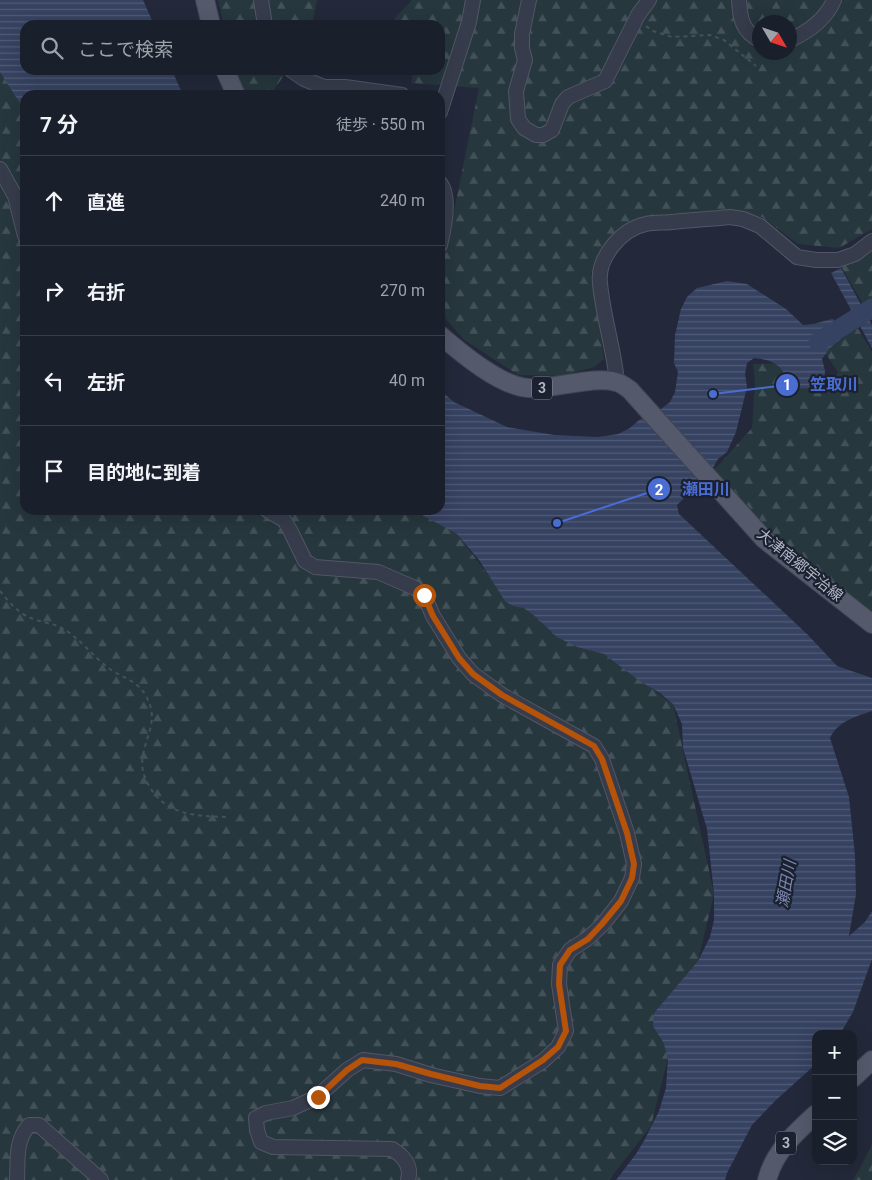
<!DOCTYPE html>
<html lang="ja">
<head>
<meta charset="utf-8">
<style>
  body { margin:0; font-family:Roboto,"Noto Sans JP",sans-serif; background:#232734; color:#f1f3f6 }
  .controls { position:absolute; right:15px; bottom:15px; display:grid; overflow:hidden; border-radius:10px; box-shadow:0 5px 20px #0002 }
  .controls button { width:45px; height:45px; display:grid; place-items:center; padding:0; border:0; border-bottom:1px solid #383d48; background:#1a1f2c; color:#f1f3f6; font:25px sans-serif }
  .compass { position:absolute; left:752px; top:15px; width:45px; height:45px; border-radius:50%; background:#1a1f2c; box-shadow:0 5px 20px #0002; rotate:129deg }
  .stop { position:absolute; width:15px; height:15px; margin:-11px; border:4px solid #b45309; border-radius:50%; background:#fff }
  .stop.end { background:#b45309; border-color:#fff; box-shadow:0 1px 5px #0008 }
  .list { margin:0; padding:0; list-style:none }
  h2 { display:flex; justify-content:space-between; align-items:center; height:65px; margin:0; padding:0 20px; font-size:21px }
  h2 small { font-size:16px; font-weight:400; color:#9fa2a9 }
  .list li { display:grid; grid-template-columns:32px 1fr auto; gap:15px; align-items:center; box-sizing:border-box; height:90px; padding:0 20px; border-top:1px solid #383d48 }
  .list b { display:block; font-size:19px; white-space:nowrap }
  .list em { font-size:16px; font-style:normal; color:#9fa2a9 }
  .icon { flex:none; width:28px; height:28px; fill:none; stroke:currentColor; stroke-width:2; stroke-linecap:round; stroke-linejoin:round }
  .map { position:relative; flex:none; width:872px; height:1180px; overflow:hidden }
  .search { position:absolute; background:#1a1f2c; box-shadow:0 5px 20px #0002; left:20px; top:20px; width:425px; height:55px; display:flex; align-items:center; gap:12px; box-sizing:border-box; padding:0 18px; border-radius:15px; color:#9fa2a9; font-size:19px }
  .panel { position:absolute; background:#1a1f2c; box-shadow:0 5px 20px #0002; left:20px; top:90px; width:425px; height:425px; border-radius:15px }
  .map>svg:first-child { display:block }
</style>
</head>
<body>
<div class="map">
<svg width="872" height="1180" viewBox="0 0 872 1180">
  <defs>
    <pattern id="forest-firs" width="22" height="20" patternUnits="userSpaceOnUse" patternTransform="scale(1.25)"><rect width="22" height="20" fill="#26373d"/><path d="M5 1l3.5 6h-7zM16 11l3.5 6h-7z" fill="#435258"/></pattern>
    <pattern id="water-rules" width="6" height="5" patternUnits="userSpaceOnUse" patternTransform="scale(1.25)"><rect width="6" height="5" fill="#364261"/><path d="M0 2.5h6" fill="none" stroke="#515b76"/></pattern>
  </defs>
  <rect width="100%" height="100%" fill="#23293a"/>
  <path fill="url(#forest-firs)" fill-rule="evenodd" d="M218,0H317L312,25H224Z
    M412,0H872V229L839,248L798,244L762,217L704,211L631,222L591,273L604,359L594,367L562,376L518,375L463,339L440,312V280L479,88L411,83L414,70H440V25H404L394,19ZM760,22H790V52H760Z
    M0,50L25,95V510H420L457,534L501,592L604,654L673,704L714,894L698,961L654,1013L668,1058L651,1126L609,1180H0Z
    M237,70H288L270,95H261L242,90Z
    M872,250V301L864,306L841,266Z
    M857,327L872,352V616L772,533L715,469L752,428L755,382L753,364L787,363L809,382L830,385L838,372L824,351Z
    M872,1145V1180H852L855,1177Z"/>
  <path fill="url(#water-rules)" d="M0,0H143L154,25H25V70H172L183,95H25V111L0,72Z
    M841,268L872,325V348L831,273Z
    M727,281L747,284L786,309L803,325C814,325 822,321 833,319L843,337L829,349L822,359L825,371L824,380C815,387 801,393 792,384C786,378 783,369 777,365C771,360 761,359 754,358L747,363L745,374L747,387L736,432L727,452L718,459L704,484L695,493L684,498L677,505L679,514L808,635L837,666L872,678V711C855,717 838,721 830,738L849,797L855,855L856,894L849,936L865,922L872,911V959L853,1012L840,1034H816V1064L776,1100L752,1125L727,1173L725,1180H616L636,1154L645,1139L659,1111L666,1088L668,1058L663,1042L653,1026L654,1013L698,961L710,937L714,920V894L707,829L683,748L682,724L673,704L660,693L641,682L604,654L577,647L557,637L536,617L524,608L513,606L505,601L479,560L457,534L413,510H440V390L454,402L507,427L554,435L598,437L618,434L630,428L639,420L661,409L670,402L675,392L678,372L674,363L675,335L681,309L687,297L697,288Z"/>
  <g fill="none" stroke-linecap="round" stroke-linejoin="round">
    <path stroke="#364261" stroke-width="19" d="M818,342L872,308"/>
    <g stroke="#525666" stroke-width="16">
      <path id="minor" d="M261,0L265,25
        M529,0L522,34V48L525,60L516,91L518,119L524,128L536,135H543L552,130L562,104L568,97L605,81L638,15L649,0
        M739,0C740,18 742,32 760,40
        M790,40C808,32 826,19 834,0
        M291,70L304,79L324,87H345L402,95
        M440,112L469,22L473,0
        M0,169L15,196L25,236
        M440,183C451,196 444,229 440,245
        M617,382C614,349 603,317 600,283C597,258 621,229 646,224C654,222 664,223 672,222C692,220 711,219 730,217L743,219L760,226L797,257L816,260H838L855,254L872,241
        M267,510L284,520L290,530L305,561L315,567L378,572L415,588L424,595L433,616L459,658L473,674L502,695L594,746L602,759L627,833L634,864L632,878L621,901L603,924L587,939L570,950L560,965L559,984L566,1031L558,1047L543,1061L500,1088L480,1086L431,1075L396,1064L363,1060L347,1070L317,1097L293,1108L266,1113L256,1118L257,1130L261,1142L273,1147L392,1149C404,1156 412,1166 408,1180
        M17,1180C18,1160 15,1141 29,1125H39L101,1180"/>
    </g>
    <g stroke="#404554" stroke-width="20">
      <path id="major" d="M205,0L211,25
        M225,70L236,95
        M440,335C461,353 500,386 528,388C553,390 595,375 616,382C621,383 626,387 630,390L764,539L872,624
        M853,1078L872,1060
        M767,1180C774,1152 795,1133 816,1114"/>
    </g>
    <path stroke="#435259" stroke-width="2" stroke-dasharray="4 4" stroke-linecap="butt" d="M646,26L653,31L672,37L710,35L724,40L756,66
      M0,591C8,601 19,614 31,618C40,622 51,623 60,627C78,636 93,657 110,669C123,678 138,681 146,696C159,719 147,733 143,755C141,767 143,774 148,784C165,816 196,816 228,817"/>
    <use href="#minor" stroke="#363c4b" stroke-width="14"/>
    <use href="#major" stroke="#545a6b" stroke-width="18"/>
  </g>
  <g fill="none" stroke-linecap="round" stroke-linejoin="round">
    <path stroke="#b45309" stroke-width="6" d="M318,1097L347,1070L362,1060L396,1064L431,1074L480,1086L500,1088L543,1060L558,1047L566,1031L559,984L560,965L570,950L588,939L602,924L621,901L632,878L634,864L627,833L602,759L594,746L502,695L473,674L459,658L433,616L424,595"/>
  </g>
  <g text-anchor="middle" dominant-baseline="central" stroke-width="4.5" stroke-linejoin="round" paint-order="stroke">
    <g fill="#1c2130" stroke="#85899a" stroke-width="1">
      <rect x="532" y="376.5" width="20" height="23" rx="4"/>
      <rect x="776" y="1131.5" width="20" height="23" rx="4"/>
    </g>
    <g font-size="14" font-weight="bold" fill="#b2b6c7">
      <text x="542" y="388">3</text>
      <text x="786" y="1143">3</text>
    </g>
    <g font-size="15" fill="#b2b6c7" stroke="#1c2130">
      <text transform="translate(800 565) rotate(39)">大津南郷宇治線</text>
    </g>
    <g font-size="16" font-style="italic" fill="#7a87ae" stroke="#1c2130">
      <text transform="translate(786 884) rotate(-80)">瀬田川</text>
    </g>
  </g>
  <path fill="none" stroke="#4a6dd3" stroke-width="2" d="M713 394L787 385M557 523L659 489"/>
  <g fill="#4a6dd3" stroke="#1c2130" stroke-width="2">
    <circle cx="713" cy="394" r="5"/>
    <circle cx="557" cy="523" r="5"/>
    <circle cx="787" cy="385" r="12"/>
    <circle cx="659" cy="489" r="12"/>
  </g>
  <g font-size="15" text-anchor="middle" font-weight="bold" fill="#fff">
    <text x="787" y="390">1</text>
    <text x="659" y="495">2</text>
  </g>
  <g font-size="16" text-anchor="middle" font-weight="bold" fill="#4a6dd3" stroke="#1c2130" stroke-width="4.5" stroke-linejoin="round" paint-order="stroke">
    <text x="834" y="390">笠取川</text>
    <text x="706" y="495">瀬田川</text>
  </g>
</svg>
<div class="controls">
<button>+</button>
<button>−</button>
<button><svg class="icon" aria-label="layers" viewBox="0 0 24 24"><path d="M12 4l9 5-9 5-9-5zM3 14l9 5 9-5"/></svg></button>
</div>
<svg class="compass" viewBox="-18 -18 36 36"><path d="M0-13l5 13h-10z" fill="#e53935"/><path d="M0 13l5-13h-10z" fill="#9fa2a9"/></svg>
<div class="stop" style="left:424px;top:595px"></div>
<div class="stop end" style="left:318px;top:1097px"></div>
<div class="search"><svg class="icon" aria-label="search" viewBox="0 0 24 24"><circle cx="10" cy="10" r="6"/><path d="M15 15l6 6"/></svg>ここで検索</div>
<section class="panel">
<h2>7 分<small>徒歩 · 550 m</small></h2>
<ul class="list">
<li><svg class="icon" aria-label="ahead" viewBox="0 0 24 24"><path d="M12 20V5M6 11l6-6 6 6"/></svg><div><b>直進</b></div><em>240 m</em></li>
<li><svg class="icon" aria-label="right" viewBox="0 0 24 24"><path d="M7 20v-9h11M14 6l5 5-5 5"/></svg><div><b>右折</b></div><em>270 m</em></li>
<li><svg class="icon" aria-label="left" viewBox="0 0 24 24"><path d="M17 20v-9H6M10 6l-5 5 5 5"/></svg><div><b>左折</b></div><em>40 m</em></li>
<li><svg class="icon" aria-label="arrive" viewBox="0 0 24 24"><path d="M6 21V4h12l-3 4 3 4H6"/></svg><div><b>目的地に到着</b></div></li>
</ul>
</section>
</div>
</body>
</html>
